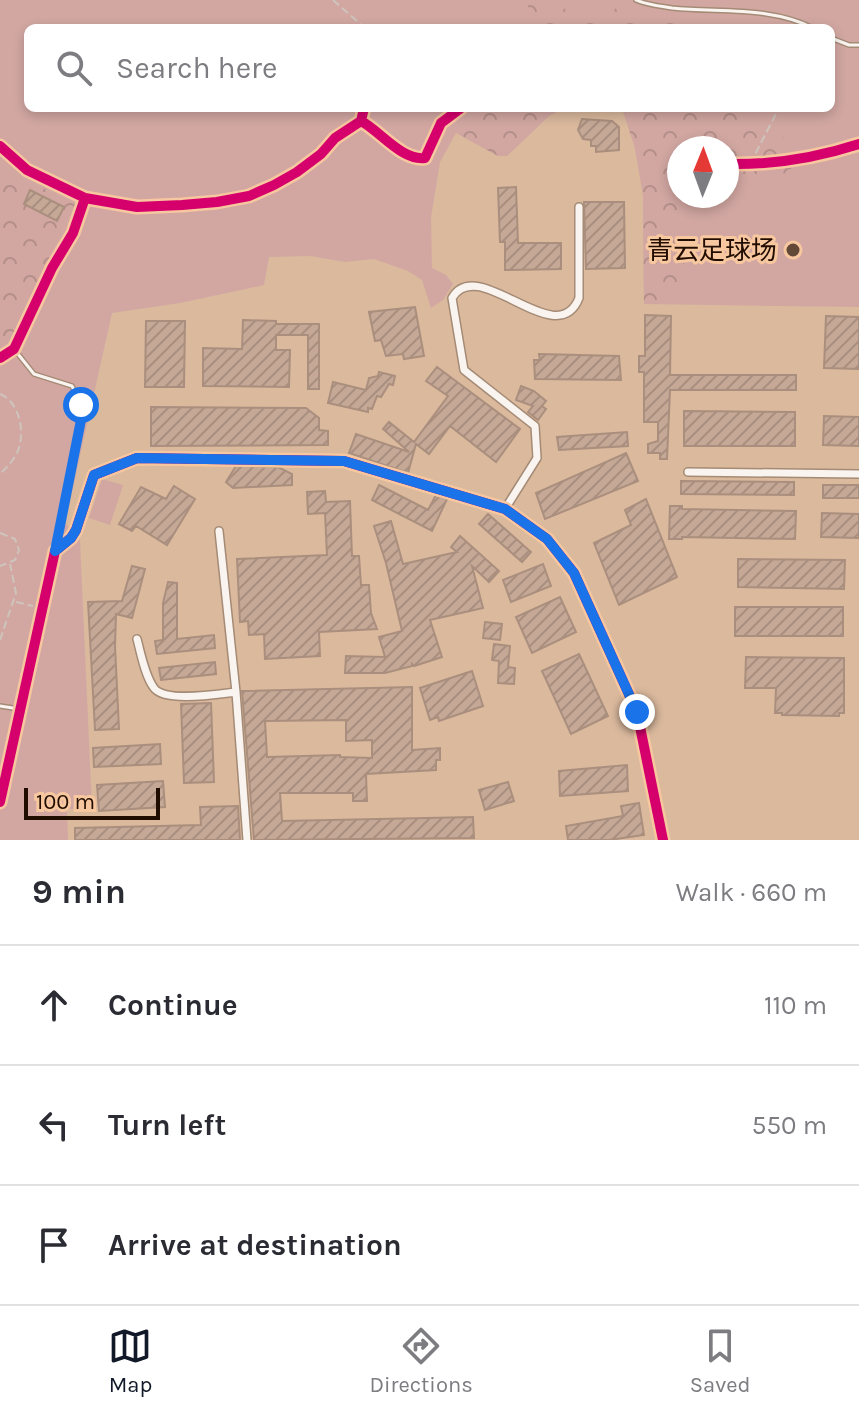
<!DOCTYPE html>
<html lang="en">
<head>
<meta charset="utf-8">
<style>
  body { margin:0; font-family:Karla,"Noto Sans SC",sans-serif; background:#f2f2f3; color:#2b2b33 }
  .compass { position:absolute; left:667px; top:136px; width:72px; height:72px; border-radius:50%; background:#fff; box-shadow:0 4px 12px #0003; rotate:1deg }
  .scale { position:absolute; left:24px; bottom:20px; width:136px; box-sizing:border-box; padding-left:8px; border:4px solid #210c00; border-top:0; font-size:22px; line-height:28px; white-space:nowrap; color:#210c00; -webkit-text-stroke:6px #f7c79f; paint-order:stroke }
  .stop { position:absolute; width:24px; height:24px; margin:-18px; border:6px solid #1a73e8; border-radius:50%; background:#fff }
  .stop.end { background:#1a73e8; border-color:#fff; box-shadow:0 2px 8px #0008 }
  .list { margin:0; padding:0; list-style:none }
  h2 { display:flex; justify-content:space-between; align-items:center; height:104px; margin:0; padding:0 32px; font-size:34px }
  h2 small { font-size:26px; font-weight:400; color:#7c7c81 }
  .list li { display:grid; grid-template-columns:52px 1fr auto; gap:24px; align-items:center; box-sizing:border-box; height:120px; padding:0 32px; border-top:2px solid #e1e1e2 }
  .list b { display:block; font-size:30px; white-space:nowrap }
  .list em { font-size:26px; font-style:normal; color:#7c7c81 }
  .icon { flex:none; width:44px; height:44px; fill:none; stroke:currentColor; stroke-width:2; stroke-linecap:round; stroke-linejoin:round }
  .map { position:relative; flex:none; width:859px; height:840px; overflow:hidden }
  .search { position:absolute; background:#fff; box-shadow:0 4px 12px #0003; left:24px; right:24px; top:24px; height:88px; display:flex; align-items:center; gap:20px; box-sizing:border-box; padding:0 28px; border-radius:12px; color:#7c7c81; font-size:30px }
  .sheet { height:464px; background:#fff }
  nav { display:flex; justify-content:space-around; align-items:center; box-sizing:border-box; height:112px; border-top:2px solid #e1e1e2; background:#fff; font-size:22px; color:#7c7c81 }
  nav a { display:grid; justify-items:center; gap:4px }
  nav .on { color:#111827 }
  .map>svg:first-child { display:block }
</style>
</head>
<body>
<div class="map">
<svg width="859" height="840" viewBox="0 0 859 840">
  <defs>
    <pattern id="forest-crowns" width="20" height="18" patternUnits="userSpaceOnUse" patternTransform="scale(2)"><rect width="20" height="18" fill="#d2a7a2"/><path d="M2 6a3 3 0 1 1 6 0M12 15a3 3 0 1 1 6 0" fill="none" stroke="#b48f8a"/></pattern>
    <pattern id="building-hatch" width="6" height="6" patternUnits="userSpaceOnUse" patternTransform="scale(2)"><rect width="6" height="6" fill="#c5a896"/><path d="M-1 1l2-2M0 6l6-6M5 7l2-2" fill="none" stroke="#a98f80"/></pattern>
  </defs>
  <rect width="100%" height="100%" fill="#dab99d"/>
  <path fill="#d2a7a2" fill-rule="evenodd" d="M0,0H859V307L644,304L643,195L635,148L622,108H831V28H28V108H564L549,116L507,156H498L456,133L440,162L431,217L432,268L446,275L453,284L443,300L431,308L422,280L408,271L374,259L345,262L311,256L269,257L264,285L180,303L112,313L65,523L80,541L92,808L67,809L68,840H0V351L10,343L76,203L21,178L0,161ZM679,148H727V196H679Z
    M102,479L123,485L110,525L89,518Z"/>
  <path fill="url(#forest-crowns)" d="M538,0C558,0 563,6 576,20L598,19L618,7C648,16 679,18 709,28H523L529,2Z
    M468,108H564L549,116L507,156H498L457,133Z
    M622,108H738L756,126L797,143L790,173L756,175L727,182V148H679V196H705L676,216L684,255L682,299L644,304L643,195L635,148Z
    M0,161L21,178L76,203L10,343L0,351Z"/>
  <path fill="url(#building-hatch)" stroke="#ab8f7e" stroke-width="2" fill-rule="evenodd" d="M582,119L612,121L619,127V150L596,152V146H591V140L583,139L578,130Z
    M516,187L518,243H561V269L505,270V242H500L498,188Z
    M30,190L64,207L57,221L24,204Z
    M624,202L625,268L586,269L584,202Z
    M415,307L424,356L404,359L403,354L386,356L381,340L375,341L369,312Z
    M645,315L671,316L670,375H796V390H670L667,459H660V453H648V444L658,441V422H644V372H639V356H645Z
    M826,316L859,317V369L824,368Z
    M243,320L276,321V324H319V389H308V335H276V350H290L289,387L203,386V348L242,349Z
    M146,321H185L184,387H145Z
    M539,354L619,356L621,380L535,379L534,360H540Z
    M437,367L520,429L496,462L450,426L429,454L416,444L408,473L349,453L356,434L409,452L383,429L389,422L414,442L448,396L426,381Z
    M379,372L395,376L393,385L389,384L381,397L377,396L372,409L368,408V412L328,403L333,382L366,390L369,378L378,376Z
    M521,386L534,391L546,401L542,406L546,409L538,420L528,412L533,406L516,400Z
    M151,407L306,408L319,418V430L328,431V445L151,446Z
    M684,411L795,412V446H684Z
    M824,416L859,417V446L823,445Z
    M627,432L628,446L559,450L557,437Z
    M626,453L638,481L545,519L536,493Z
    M236,466L278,467L292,474V485L233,488L226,482Z
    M681,481L794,482V495L681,494Z
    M379,485L428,510L436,495L447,499L432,531L372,500Z
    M823,485H859V498H823Z
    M174,486L195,499L167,545L136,526L132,531L119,524L141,487L166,499Z
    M325,491L326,502L350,501L352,556H359L361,585H369L371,613L377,629L319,632L320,656L265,659L264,634L249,635L248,621L240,622L237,559L327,555L325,513L308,514L307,492Z
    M646,499L677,577L619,605L594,543L631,525L625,510Z
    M670,506H682V509L796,511L795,539L682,537V539H669Z
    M822,513L859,514V538L821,537Z
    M488,514L531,552L522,562L479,524Z
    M391,521L403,564L457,552L451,547L460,536L499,571L489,582L472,566L483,608L430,620L442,657L414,666L412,664V666L385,673H345L346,656L385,657L379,637L402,631L386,563L374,526Z
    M738,559L845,560L844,589L738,587Z
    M543,564L551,586L511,602L503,580Z
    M132,566L145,569L132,618L116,614L115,646L119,729L95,730L88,602L122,601Z
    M168,582L177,583V639L214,635L215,648L157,654L155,641L163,640V603Z
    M560,597L576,632L532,653L516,617Z
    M735,607H843V636H735Z
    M485,622L502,624L500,640L483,638Z
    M494,644L510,646L508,667L515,668L514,684L498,683L499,661L492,660Z
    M579,654L608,716L571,734L542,671Z
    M746,657L844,658V713H839V716L782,715V713H775L776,688H745Z
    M215,662L216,674L161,680L159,668Z
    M472,671L483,706L439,721L438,717L430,720L420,688Z
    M412,687V750L440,748V760H436V770L366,774L367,801H353V793H280L282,821L473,817L474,838L254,840L242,691ZM346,720V741L372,740V758L340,757V755L267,757L265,721Z
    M211,703L214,782L184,783L181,704Z
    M160,744L161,764L94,767L93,748Z
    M627,765L628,791L560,796L559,771Z
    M163,781L165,807L99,811L97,785Z
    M508,782L514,801L485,810L479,790Z
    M639,803L644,835L609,840H568L566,826L623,816L621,806Z
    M238,806L240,840H75V828L201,825L200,807Z"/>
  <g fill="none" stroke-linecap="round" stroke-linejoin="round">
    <g stroke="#a58b75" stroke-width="6">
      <path id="lane" d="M636,0C647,5 660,6 672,8C719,13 770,6 813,28
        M831,38L849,45H859
        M14,349L34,374L72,386L81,405V420L56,547
        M0,706L19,709"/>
    </g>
    <g stroke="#a58b75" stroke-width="10">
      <path id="street" d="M688,472L859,474
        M505,509L537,458L535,426L464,370L452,298C478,253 557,354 579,298V207
        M219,531L236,692L247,840
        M137,639C141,654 145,676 154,688C165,703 218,694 236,692
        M0,802L55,551L71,538L76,530L94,475L137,458L344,461L505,509L547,539L574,573L637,712L663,840"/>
    </g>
    <path stroke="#cec4bc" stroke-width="2" stroke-dasharray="8 4" stroke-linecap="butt" d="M333,0L365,28
      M750,164L779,108
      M0,394C20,402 26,434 17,453C13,461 7,467 0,474
      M0,533L15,539L19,550L15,560L0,566
      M16,602L33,606
      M0,640L16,593L10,564"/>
    <use href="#lane" stroke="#f9f4f0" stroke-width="3"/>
    <use href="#street" stroke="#f9f4f0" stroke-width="7"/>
    <g stroke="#f7c79f" stroke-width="15">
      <path id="cycleway" d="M361,121C380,131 402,161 425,158L441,123L461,108
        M0,146L27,170L85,198L137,207L182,205L217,202L249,196L274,185L297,172L321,154L335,138L361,121L364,108
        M727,164C772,165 816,158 859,144
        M0,358L14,349L52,268L73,233L85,198
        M0,802L55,551L71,538L76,530L94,475L137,458L344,461L505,509L547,539L574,573L637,712L663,840"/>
    </g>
    <use href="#cycleway" stroke="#d6006c" stroke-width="10"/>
  </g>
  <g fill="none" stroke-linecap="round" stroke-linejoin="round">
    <path stroke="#1a73e8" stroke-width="10" d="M81,405V420L55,551L71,538L76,530L94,475L137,458L344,461L505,509L547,539L574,573L637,712"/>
  </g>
  <circle fill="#624937" stroke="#f7c79f" stroke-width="3" cx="793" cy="250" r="8"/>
  <g text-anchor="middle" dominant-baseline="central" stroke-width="6" stroke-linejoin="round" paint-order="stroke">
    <g font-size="26" fill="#210c00" stroke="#f7c79f" text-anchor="end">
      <text x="777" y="250">青云足球场</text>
    </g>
  </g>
</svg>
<svg class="compass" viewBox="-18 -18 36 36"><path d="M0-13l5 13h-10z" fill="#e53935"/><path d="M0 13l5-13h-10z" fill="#7c7c81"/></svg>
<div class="scale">100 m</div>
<div class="stop" style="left:81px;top:405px"></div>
<div class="stop end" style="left:637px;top:712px"></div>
<div class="search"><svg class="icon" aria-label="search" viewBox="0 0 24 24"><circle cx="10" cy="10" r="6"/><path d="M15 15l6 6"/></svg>Search here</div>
</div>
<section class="sheet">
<h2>9 min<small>Walk · 660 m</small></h2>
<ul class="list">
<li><svg class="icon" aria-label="ahead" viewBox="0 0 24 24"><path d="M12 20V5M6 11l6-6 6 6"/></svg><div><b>Continue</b></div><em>110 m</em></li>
<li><svg class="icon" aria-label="left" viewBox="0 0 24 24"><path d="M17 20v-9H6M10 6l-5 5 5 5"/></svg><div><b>Turn left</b></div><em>550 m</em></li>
<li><svg class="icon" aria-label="arrive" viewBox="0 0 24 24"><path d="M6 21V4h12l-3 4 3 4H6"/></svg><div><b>Arrive at destination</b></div></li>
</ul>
</section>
<nav>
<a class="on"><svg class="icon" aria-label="map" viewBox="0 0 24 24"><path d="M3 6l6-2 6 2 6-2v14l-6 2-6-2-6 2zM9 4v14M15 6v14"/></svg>Map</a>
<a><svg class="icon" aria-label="directions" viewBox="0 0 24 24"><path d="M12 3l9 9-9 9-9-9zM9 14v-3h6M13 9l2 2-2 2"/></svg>Directions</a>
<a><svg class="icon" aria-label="saved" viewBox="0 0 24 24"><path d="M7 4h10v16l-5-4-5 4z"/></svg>Saved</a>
</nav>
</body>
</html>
